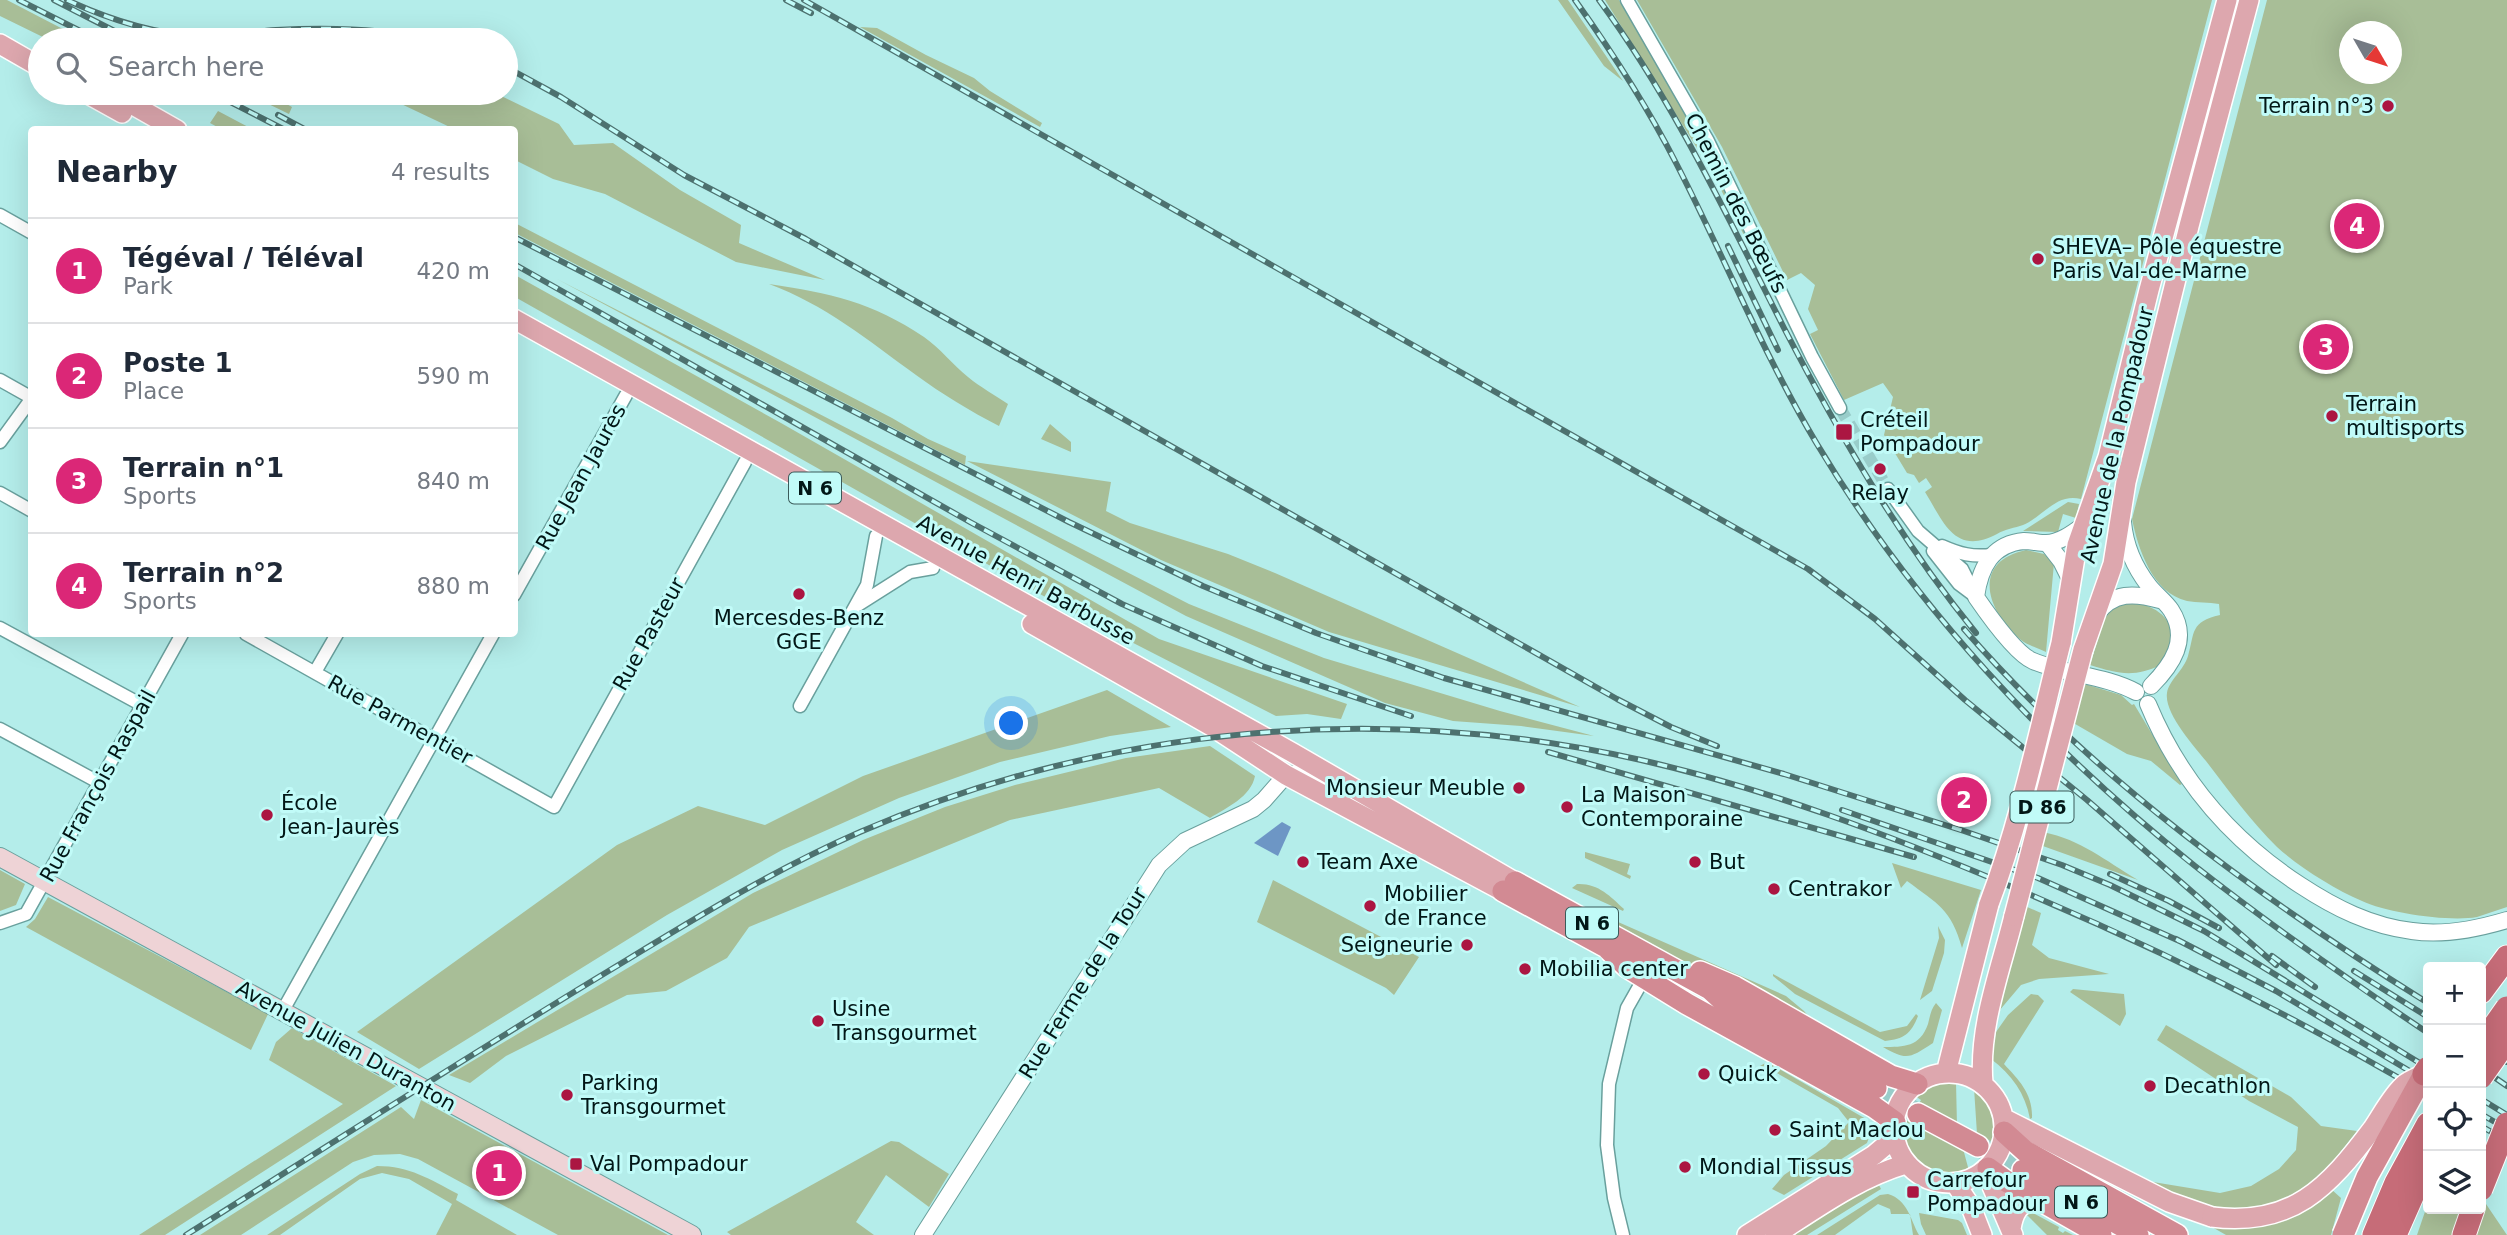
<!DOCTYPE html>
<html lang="en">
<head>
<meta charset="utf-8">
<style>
  body { margin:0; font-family:"DejaVu Sans",sans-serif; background:#f2f2f3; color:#1f2937 }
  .controls { position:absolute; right:21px; bottom:21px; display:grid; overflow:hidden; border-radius:7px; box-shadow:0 7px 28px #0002 }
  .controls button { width:63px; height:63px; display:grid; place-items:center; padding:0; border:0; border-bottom:2px solid #e0e1e3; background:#fff; color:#1f2937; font:35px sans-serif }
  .compass { position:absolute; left:2339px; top:21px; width:63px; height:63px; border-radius:50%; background:#fff; box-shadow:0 7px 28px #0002; rotate:129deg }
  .you { position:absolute; left:1012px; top:724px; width:24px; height:24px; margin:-18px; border:5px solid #fff; border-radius:50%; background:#1a73e8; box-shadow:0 0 0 10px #1a73e833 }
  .badge { display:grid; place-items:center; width:46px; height:46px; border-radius:50%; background:#db2777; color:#fff; font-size:23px; font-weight:700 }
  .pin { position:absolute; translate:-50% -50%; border:4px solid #fff; box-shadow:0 2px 7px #0006 }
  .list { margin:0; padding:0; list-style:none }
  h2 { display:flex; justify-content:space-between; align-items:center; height:91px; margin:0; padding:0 28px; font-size:30px }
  h2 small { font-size:23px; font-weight:400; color:#747a83 }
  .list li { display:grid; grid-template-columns:46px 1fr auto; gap:21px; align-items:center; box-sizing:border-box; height:105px; padding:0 28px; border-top:2px solid #e0e1e3 }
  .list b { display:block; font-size:26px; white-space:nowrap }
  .list p { margin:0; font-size:23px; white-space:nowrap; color:#747a83 }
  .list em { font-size:23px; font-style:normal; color:#747a83 }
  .icon { flex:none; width:38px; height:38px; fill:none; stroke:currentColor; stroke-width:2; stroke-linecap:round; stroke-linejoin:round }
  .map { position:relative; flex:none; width:2507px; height:1235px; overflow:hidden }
  .search { position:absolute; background:#fff; box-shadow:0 7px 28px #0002; left:28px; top:28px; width:490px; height:77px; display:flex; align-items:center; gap:18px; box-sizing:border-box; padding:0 24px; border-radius:38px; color:#747a83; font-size:26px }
  .panel { position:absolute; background:#fff; box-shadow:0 7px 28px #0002; left:28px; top:126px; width:490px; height:511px; border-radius:7px }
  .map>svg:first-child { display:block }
</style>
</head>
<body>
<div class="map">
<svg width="2507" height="1235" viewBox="0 0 2507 1235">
  <rect width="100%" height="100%" fill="#b4edea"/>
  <path fill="#a8be97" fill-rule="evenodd" d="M0,0H7L84,40H49L0,16Z
    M1558,0H1568L1623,81L1604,66Z
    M1605,0H1619L1712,158L1795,336L1713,174Z
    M1637,0H2212L2081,499C2056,493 2044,516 2023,525C2015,528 2005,529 1997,534C1955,556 1944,523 1925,492L1932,487L1926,478L1919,483L1914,475L1907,473L1884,435L1893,397L1883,383L1844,400L1810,334L1818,330L1808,309L1815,285L1801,273L1787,280L1722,147Z
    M2267,0H2507V907C2497,910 2487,914 2477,917C2449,922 2387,913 2362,901C2334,889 2299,867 2277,847C2251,821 2228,790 2206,761C2194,746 2164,713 2167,693C2169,680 2184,670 2188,656C2195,632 2190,622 2220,615L2219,604C2209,602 2197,603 2187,601C2152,593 2138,548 2132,519ZM2350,32H2392V74H2350Z
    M860,27L877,28L926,55L974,78L990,91L1042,123L1040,127Z
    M246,93H267L292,107L289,114Z
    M378,93H495L559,124L574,145L613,143L680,190L741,225L739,243L825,280L736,262L605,194L553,179L515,160L514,130L454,129Z
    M218,111L252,129H221L210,123Z
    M515,223L892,418L928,439L966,456L965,465L515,233Z
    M515,275L781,423L1159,639L1347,704L1341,719L1307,714L1276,716L1063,607L515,297Z
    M557,279L1189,604L1324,658L1500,711L1594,736L1521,726L1453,721L1385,703L1186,616Z
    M769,284C830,293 872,302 924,337C940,348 953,365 968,377C980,387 995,395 1008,404L999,426C970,411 942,394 916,375C869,341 824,304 769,284Z
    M1050,424L1071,442V452L1041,439Z
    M967,461L1111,482L1106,511L1130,523L1228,554L1275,573L1580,707L1329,632L1161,560Z
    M2068,502L2079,504L2076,518L2063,514L2058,532L2023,531Z
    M2026,550L2044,554L2054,563L2046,652C2038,648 2027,645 2021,640C1987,612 1970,562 2026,550Z
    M2126,600C2166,608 2182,624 2163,664C2134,678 2119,674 2090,665L2106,613Z
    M2085,684L2121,695L2132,705L2134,704L2182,784L2180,785L2151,761L2127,754L2070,721Z
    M1107,690L1171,727L1110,736L1000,762L899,798L782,850L667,915L419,1069L357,1032L617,845L698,806L765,825L863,776Z
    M1210,746L1255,776C1251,797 1226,808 1210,818L1159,788L1010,820L749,927L727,958L666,991L627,995L506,1056L470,1083L449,1075L753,893L863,840L945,807L1015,785L1126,758Z
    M2043,832C2082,840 2104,860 2138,880L2040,845Z
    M1585,852L1630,864L1627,874L1631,876L1630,879L1585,858Z
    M1892,863L1981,890L1962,948C1951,909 1938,904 1907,881L1901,888Z
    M0,870L25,884L16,905L0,911Z
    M1273,880L1419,957L1394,995L1386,988L1257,922Z
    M1577,884C1598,883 1610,896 1624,909L1623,911L1572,888Z
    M48,897L268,1014L251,1050L26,927L35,919Z
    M2025,906L2041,913L2032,945L2049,958L2109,974L2039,979L2021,985L1999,1011Z
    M1584,907L1786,996L1804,1011L1819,1028L1738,984L1672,956Z
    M1938,926L1945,940L1944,953L1932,991L1920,1000L1939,938Z
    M1773,974L1880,1032L1907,1026L1916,1014L1918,1016C1911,1034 1904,1039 1885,1041L1795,994L1773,976Z
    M2073,989L2124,994L2126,1014L2120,1026L2070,992Z
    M2031,994L2038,995L2044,1001L2004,1064C2019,1080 2033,1094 2032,1118L2030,1119C2025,1093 2012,1075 1991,1059L1996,1032L2008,1015Z
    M1936,1003L1942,1010L1933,1043C1910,1058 1907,1061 1883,1047C1904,1047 1920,1047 1928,1024C1930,1016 1931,1009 1936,1003Z
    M2166,1025L2291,1097L2321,1126L2357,1131L2321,1177L2289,1201L2230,1214L2150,1187L2153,1182L2220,1193L2251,1186L2279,1169L2296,1150L2298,1127L2249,1101L2157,1040Z
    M292,1028L396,1086L165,1235H139L343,1104L269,1060L276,1042Z
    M1767,1062L1866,1119C1871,1126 1870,1136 1867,1143L1784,1195L1772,1189L1784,1175L1826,1146L1849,1122L1838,1108L1768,1068L1764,1074L1761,1071L1760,1066Z
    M1940,1081L1956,1082L1957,1126L1969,1171C1934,1186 1895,1157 1903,1118L1909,1122L1921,1100L1915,1096L1925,1088Z
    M1974,1088C1998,1108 2002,1139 1982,1163L1977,1134Z
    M421,1100L668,1235H558L418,1159L400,1154L374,1155L353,1162L241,1235H200L401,1107L414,1119Z
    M891,1141L899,1142L949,1174L929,1207L886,1175L856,1222L874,1235H731L727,1232Z
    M377,1166C410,1166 429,1179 458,1194L456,1200L517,1235H436L452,1204L409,1179L382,1173L360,1179L280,1235H267L360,1174Z
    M1877,1181L1881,1189L1807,1235H1786Z
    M2331,1189L2341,1198L2331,1235H2226L2212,1227C2264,1233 2290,1219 2331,1189Z
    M1888,1194C1908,1200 1910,1219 1919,1235H1913L1910,1214H1891L1890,1209L1878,1204L1835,1235H1817L1880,1195Z
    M2428,1203V1209H2461L2454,1235H2417Z
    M2486,1204L2507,1235H2475Z
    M1919,1213L1958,1220L1962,1223L1967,1235H1926L1921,1224Z
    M2033,1213L2059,1227L2058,1230L2063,1233L2065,1231L2073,1235H2047L2027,1215Z"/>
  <path fill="#6d96c5" d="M1282,822L1291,827L1278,856L1254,843Z"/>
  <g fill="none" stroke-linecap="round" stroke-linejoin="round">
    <path stroke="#99cdca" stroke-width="12" stroke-dasharray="12 6" stroke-linecap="butt" d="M1840,408L1888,489"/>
    <path stroke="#99cdca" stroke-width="21" stroke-dasharray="21 10" stroke-linecap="butt" d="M1876,1088L1918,1114
      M1978,1146L2023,1170"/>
    <g stroke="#69a09d" stroke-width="15">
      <path id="minor" d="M1627,0L1708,141L1812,357L1840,408
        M0,215L32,233
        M0,380L32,398
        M0,442L32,398
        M1888,489L1918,531L1962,569L1976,597
        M0,493L32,511
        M1942,546C1960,554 1972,557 1991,555
        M1933,551L1959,584L1975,596
        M514,595L626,395
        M858,605L910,572L933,568
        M0,628L142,705
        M246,634L554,807L745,462
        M315,672L337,634
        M800,706L867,585L876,536
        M0,729L100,783
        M0,923L26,914L182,634
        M282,1012L493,634
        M1623,1235L1614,1198L1607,1145L1609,1084L1627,1008L1644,978"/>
    </g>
    <g stroke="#69a09d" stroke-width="18">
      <path id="tertiary" d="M2123,522C2125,545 2135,568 2149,586C2156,595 2165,601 2171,610C2190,639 2172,665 2151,686
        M2085,524C2074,532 2060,543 2046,543C2039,543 2032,541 2024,541C1992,544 1980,567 1976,597C1987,613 2016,654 2033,661C2066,675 2104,675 2136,692
        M2047,543L2061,561L2071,581
        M2096,615C2113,591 2135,593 2160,600
        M2148,704C2180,781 2231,840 2300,885C2335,908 2371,926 2412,931C2444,936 2477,929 2507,920
        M923,1235L1159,865L1185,841L1253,809L1264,800L1286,775L1301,772L1328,787L1354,790"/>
    </g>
    <g stroke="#69a09d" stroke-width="20">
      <path id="secondary" d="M0,857L692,1235"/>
    </g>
    <g stroke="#fff" stroke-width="22">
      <path id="primary" d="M0,44L40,67
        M86,93L122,113
        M112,93L177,130
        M514,319L1293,753L1515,882
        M1032,624L1213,727L1286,775L1503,891
        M2061,643L2077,545L2108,457L2149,290L2227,0
        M2083,650L2113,564L2126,482L2189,226L2249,0
        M1894 1128a55 55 0 1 1 110 0a55 55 0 1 1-110 0Z
        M1946,1073L1989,904
        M1983,1083C1978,1027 2001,969 2014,916
        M2005,1119L2169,1202L2212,1217
        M1985,1170L2013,1235
        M1955,1183L1971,1207L1982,1235
        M2011,1229C2013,1214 2019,1202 2035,1198
        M1747,1235L1874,1155L1893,1139
        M1775,1235C1817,1208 1858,1178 1906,1164"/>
    </g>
    <g stroke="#fff" stroke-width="24">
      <path id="trunk" d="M1515,882L1710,989L1722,1000L1739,1011L1876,1088
        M1503,891L1619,954
        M1608,949L1627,967L1687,1004L1874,1107L1895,1122
        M1700,972L1735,987L1891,1076L1917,1084
        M1918,1114L1978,1146
        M2004,1132L2025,1151L2177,1235
        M1988,1168L2006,1181L2101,1235
        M2023,1170L2138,1235"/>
    </g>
    <g stroke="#fff" stroke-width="25">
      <path id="motorway" d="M2481,992L2507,957
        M2374,1235L2396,1183L2428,1124
        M2395,1235L2428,1160
        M2464,1235L2473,1209"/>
    </g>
    <use href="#minor" stroke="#fff" stroke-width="12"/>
    <use href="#tertiary" stroke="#fff" stroke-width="16"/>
    <use href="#secondary" stroke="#eed3d6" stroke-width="18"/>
    <use href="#primary" stroke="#dda7ae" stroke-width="19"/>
    <use href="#trunk" stroke="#d28a93" stroke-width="21"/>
    <use href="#motorway" stroke="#c66c78" stroke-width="23"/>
    <g stroke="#4d716f" stroke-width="6">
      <path id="rail" d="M19,0L98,40
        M54,0L132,40
        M67,0C108,19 151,33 196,36C223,37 249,32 276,30C328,27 381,28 431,40
        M786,0L811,13
        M804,0L1808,569L1875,619L1965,700L2087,800L2276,965
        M1575,0C1612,52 1647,106 1676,163C1724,256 1763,354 1817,444C1914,606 2047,748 2195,866C2270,925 2349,980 2428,1033
        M1599,0C1674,102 1727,216 1784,328C1839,434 1900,540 1976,633
        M506,67L561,97L684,175L806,239L1617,699L1671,727L1717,746
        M213,93L285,130
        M278,115L306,130
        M514,237L1069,522L1203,586L1316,633L1444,678L1784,774L1964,831L2062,865L2110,885L2204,931L2428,1068
        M1728,246L1778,350
        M514,264L970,522L1122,604L1262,666L1411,716
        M1964,629C2092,777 2263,900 2428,1003
        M1548,752L1914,857
        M1842,810L2038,878L2184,943
        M2110,874L2169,901L2219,928
        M2176,939L2276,991L2428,1082
        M2272,956L2315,987
        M2354,971L2428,1017
        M2481,1028L2507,1044
        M2481,1048L2507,1062
        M2481,1068L2507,1086
        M2481,1099L2507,1115
        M2481,1114L2507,1129
        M2481,1126L2507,1141
        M186,1235C321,1150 456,1064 592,981C680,928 766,873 860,832C1106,726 1379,701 1641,760C1768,789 1892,836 2012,887C2156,947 2294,1016 2428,1095"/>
    </g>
    <use href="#rail" stroke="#c1fbf8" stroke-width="3.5" stroke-dasharray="10" stroke-linecap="butt"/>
    <g stroke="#fff" stroke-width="22" stroke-linecap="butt">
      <path id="primary-bridge" d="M1989,904C2021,819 2039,730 2061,643
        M2014,916L2083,650
        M2212,1217C2292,1227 2328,1188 2373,1128C2382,1115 2392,1095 2405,1084C2410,1080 2418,1077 2424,1074"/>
    </g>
    <g stroke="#fff" stroke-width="24" stroke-linecap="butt">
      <path id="trunk-bridge" d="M2343,1235L2367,1177L2424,1074"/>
    </g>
    <g stroke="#fff" stroke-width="25" stroke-linecap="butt">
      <path id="motorway-bridge" d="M2481,1045L2507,1008
        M2424,1074L2428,1068
        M2481,1077L2507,1040
        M2481,1189L2507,1124"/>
    </g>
    <use href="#primary-bridge" stroke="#dda7ae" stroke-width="19"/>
    <use href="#trunk-bridge" stroke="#d28a93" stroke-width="21"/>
    <use href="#motorway-bridge" stroke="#c66c78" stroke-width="23"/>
  </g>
  <g fill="#ab1642" stroke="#c1fbf8" stroke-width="2.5">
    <circle cx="2388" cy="106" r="7"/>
    <circle cx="2038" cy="259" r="7"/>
    <circle cx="2332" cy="416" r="7"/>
    <rect x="1835" y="423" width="18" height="18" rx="3.5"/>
    <circle cx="1880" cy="469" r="7"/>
    <circle cx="799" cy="594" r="7"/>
    <circle cx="1519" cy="788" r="7"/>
    <circle cx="1567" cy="807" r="7"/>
    <circle cx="267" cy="815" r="7"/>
    <circle cx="1303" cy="862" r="7"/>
    <circle cx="1695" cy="862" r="7"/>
    <circle cx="1774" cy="889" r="7"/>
    <circle cx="1370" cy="906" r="7"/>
    <circle cx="1467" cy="945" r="7"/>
    <circle cx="1525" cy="969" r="7"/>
    <circle cx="818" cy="1021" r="7"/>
    <circle cx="1704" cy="1074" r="7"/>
    <circle cx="2150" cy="1086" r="7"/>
    <circle cx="567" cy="1095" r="7"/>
    <circle cx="1775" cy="1130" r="7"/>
    <rect x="569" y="1157" width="14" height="14" rx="3.5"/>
    <circle cx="1685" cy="1167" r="7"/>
    <rect x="1906" y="1185" width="14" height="14" rx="3.5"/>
  </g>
  <g text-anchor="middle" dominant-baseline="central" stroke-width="6" stroke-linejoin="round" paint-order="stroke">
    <g fill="#c1fbf8" stroke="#3b5b5a" stroke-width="2">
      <rect x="789" y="472.5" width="52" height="31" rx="5"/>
      <rect x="2010.5" y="791.5" width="63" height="31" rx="5"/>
      <rect x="1566" y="907.5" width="52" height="31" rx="5"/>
      <rect x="2055" y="1186.5" width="52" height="31" rx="5"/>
    </g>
    <g font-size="19" font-weight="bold" fill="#021717">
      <text x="815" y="488">N 6</text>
      <text x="2042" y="807">D 86</text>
      <text x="1592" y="923">N 6</text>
      <text x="2081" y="1202">N 6</text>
    </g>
    <g font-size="21" fill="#021717" stroke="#c1fbf8" text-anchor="start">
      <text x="2374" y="106" text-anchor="end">Terrain n°3</text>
      <text x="2052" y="247">SHEVA– Pôle équestre<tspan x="2052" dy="24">Paris Val-de-Marne</tspan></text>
      <text x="2346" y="404">Terrain<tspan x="2346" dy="24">multisports</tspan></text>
      <text x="1860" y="420">Créteil<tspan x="1860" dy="24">Pompadour</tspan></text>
      <text x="1880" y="493" text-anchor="middle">Relay</text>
      <text x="799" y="618" text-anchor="middle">Mercesdes-Benz<tspan x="799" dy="24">GGE</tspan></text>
      <text x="1505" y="788" text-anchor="end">Monsieur Meuble</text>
      <text x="1581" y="795">La Maison<tspan x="1581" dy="24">Contemporaine</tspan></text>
      <text x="281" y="803">École<tspan x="281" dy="24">Jean-Jaurès</tspan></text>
      <text x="1317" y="862">Team Axe</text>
      <text x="1709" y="862">But</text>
      <text x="1788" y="889">Centrakor</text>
      <text x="1384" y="894">Mobilier<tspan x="1384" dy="24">de France</tspan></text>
      <text x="1453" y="945" text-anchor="end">Seigneurie</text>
      <text x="1539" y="969">Mobilia center</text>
      <text x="832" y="1009">Usine<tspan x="832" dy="24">Transgourmet</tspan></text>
      <text x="1718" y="1074">Quick</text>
      <text x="581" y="1083">Parking<tspan x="581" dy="24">Transgourmet</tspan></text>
      <text x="2164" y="1086">Decathlon</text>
      <text x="1789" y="1130">Saint Maclou</text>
      <text x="590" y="1164">Val Pompadour</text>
      <text x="1699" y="1167">Mondial Tissus</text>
      <text x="1927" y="1180">Carrefour<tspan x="1927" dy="24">Pompadour</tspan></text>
    </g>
    <g font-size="21" fill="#021717" stroke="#c1fbf8">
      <text transform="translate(1736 203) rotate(63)">Chemin des Bœufs</text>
      <text transform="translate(2117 435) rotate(-77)">Avenue de la Pompadour</text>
      <text transform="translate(581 477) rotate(-61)">Rue Jean Jaurès</text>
      <text transform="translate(1026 580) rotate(29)">Avenue Henri Barbusse</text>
      <text transform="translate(649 634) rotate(-61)">Rue Pasteur</text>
      <text transform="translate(400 720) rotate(29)">Rue Parmentier</text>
      <text transform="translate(98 786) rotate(-61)">Rue François Raspail</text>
      <text transform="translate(1083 983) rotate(-58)">Rue Ferme de la Tour</text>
      <text transform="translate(346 1046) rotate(29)">Avenue Julien Duranton</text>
    </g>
  </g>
</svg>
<div class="controls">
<button>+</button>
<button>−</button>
<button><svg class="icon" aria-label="locate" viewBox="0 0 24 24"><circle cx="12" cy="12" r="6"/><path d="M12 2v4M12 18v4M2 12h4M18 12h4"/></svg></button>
<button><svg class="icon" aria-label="layers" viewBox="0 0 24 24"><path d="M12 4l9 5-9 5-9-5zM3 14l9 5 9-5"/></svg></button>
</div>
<svg class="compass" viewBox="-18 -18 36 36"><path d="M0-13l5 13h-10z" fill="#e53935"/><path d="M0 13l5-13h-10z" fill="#747a83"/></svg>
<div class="you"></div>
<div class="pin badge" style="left:499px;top:1173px">1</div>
<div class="pin badge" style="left:1964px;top:800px">2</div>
<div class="pin badge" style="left:2326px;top:347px">3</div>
<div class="pin badge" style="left:2357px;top:226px">4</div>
<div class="search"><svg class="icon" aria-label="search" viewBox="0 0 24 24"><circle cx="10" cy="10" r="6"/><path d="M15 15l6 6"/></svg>Search here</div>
<section class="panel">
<h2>Nearby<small>4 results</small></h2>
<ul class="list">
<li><span class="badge">1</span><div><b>Tégéval / Téléval</b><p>Park</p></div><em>420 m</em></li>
<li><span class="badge">2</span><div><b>Poste 1</b><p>Place</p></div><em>590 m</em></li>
<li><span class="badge">3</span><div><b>Terrain n°1</b><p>Sports</p></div><em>840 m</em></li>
<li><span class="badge">4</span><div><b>Terrain n°2</b><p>Sports</p></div><em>880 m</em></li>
</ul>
</section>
</div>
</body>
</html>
